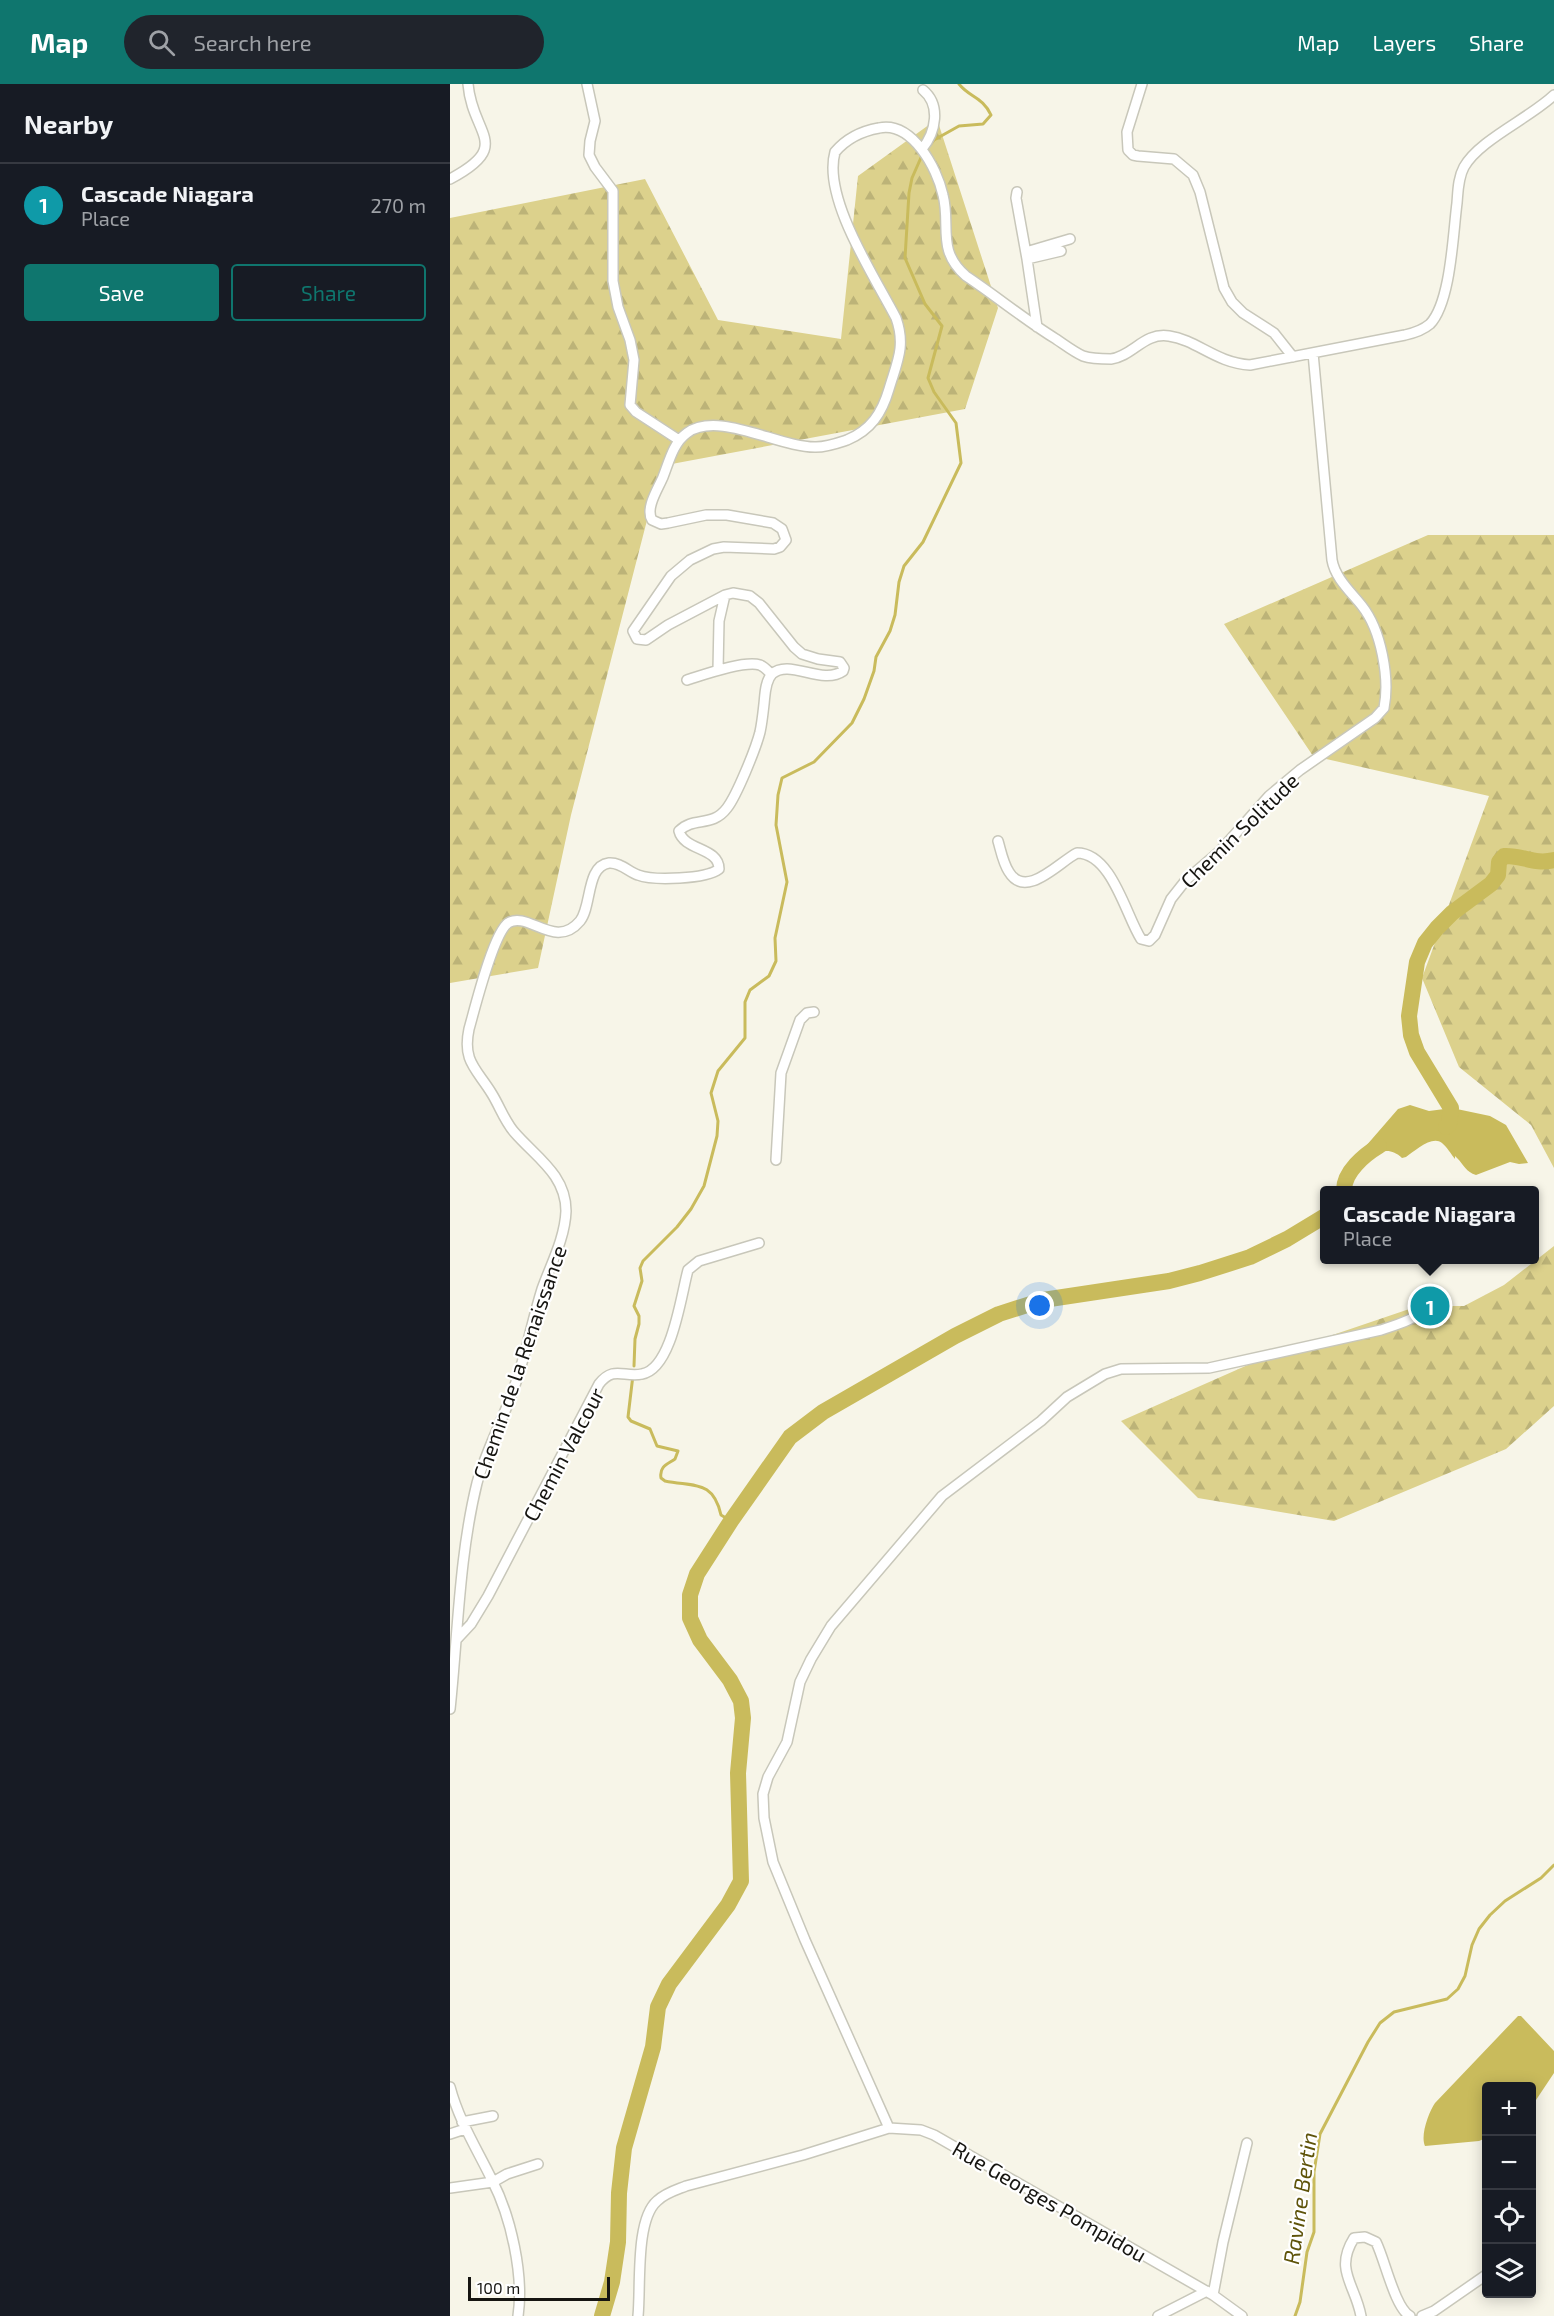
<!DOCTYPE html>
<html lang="en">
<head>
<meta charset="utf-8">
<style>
  body { margin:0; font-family:"Exo 2",sans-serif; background:#20242c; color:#f1f3f6 }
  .controls { position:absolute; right:18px; bottom:18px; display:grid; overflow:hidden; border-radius:6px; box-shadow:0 3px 15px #0003 }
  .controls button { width:54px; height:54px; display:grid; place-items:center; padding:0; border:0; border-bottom:2px solid #363941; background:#171b24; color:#f1f3f6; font:30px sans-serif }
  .scale { position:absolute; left:18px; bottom:15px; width:142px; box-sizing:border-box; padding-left:6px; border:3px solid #161511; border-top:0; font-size:16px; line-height:21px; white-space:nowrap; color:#161511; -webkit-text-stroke:4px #fff; paint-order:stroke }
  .you { position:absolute; left:590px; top:1222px; width:21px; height:21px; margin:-15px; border:4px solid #fff; border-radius:50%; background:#1a73e8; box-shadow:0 0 0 9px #1a73e833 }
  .badge { display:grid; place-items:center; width:39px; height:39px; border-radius:50%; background:#0f766e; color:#fff; font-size:20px; font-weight:700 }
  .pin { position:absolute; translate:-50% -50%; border:3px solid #fff; box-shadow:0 2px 6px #0006 }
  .popup { position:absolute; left:870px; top:1102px; width:219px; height:78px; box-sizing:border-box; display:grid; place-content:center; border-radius:6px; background:#171b24; filter:drop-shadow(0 2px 4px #0005); font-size:20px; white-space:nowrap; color:#9ea1a6 }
  .popup b { font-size:22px; color:#f1f3f6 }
  .popup::after { content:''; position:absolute; left:50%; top:100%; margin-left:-12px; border:12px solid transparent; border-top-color:#171b24 }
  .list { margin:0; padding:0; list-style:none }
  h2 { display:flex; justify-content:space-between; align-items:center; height:78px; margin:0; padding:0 24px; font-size:26px }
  h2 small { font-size:20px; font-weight:400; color:#9ea1a6 }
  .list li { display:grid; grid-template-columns:39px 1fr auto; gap:18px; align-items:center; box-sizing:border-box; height:84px; padding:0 24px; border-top:2px solid #363941 }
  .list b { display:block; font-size:22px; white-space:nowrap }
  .list p { margin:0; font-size:20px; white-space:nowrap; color:#9ea1a6 }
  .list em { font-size:20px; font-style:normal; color:#9ea1a6 }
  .actions { display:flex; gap:12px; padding:18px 24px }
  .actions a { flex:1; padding:14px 0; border:2px solid #0f766e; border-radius:6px; text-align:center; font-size:21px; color:#0f766e }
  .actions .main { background:#0f766e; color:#fff }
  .icon { flex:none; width:33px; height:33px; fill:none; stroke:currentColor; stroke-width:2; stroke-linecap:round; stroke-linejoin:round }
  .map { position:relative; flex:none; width:1104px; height:2232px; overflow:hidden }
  header { display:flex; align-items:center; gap:36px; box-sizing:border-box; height:84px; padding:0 30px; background:#0f766e; color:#fff }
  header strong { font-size:28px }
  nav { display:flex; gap:33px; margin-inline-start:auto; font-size:21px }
  .search { width:420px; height:54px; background:#20242c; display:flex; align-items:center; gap:15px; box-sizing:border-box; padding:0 21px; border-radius:33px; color:#9ea1a6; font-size:22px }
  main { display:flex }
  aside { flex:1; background:#171b24 }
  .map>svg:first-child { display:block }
</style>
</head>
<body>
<header>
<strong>Map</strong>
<div class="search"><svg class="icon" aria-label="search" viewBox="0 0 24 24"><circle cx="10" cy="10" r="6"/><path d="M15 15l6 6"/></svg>Search here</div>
<nav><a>Map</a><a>Layers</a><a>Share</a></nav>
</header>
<main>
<aside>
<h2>Nearby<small></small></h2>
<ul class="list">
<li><span class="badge" style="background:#0f9aa8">1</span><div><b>Cascade Niagara</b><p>Place</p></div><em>270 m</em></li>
</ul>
<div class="actions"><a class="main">Save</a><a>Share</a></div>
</aside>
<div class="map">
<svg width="1104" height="2232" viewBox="0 0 1104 2232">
  <defs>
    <pattern id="forest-firs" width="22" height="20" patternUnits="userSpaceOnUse" patternTransform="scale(1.5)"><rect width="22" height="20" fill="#dcd18c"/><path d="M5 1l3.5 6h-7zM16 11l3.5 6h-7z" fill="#bcb378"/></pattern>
  </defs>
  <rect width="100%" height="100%" fill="#f7f5e8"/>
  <path fill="url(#forest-firs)" d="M487,35L548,224L515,325L211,382L121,731L88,884L0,899V134L195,95L268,236L391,255L408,92Z
    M978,451H1104V1084L1081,1041L1009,983L972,894L1039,712L863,672L774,540Z
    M1104,1162V1322L1056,1365L884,1437L748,1414L671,1337L809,1276L977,1219L980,1222H1014L1054,1201Z"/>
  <path fill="#c9bb5c" d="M960,1021L979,1027L1002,1024L1040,1032L1056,1041L1078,1079L1069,1080L1060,1078L1026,1091C1016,1088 1014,1081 1007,1074L1005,1072V1075C1001,1070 997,1063 992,1059C982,1051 965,1067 956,1073L952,1074C940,1062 928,1067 914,1076L909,1070L948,1025Z
    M1068,1932H1071L1104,1967V1989L1082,2022V2002H1036V2054L1029,2057L975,2062C970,2051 979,2028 985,2019Z"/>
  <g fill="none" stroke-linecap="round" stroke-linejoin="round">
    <path stroke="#c9bb5c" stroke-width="3" d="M479,62L484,56L509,42L533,40L541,31C533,13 519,13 509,0
      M184,1282L185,1255L189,1240V1232L184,1222L192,1197L190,1184L193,1177L227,1143L241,1125L254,1102L267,1052L268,1037L261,1009L268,987L295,954V918L300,906L319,892L326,877L325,854L337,798L326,741L328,711L332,694L364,678L402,639L414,615L424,587L426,573L440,547L445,531L449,498L454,482L473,458L511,379L506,339L484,308L478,294L492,242L475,220L455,174L459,109L462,94L473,69
      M183,1291L178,1333L181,1337L200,1345L207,1362L228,1367L225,1375C218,1380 209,1382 211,1394L215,1397C245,1403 263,1396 271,1431L281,1437
      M845,2232L850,2218L857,2168L864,2148V2088L870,2050L918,1958L930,1939L944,1928L997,1915L1008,1905L1015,1892L1022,1861L1029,1845L1040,1831L1055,1817L1091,1794L1104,1781"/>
    <path stroke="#c9bb5c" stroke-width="16" d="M996,1043L999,1040L1001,1024L967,968L961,951L959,932L967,878L975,859L987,844L1002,829L1041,800L1048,791L1049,778L1054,772C1073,771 1084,781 1104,776
      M894,1106C894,1088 914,1071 929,1062
      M152,2232L162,2198L168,2158L169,2109L174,2064L203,1963L208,1923L219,1900L278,1821L291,1797L288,1689L293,1634L291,1617L280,1596L250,1556L240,1534V1511L247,1490L281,1437L340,1353L373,1328L505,1252L549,1230L593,1216L719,1197L750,1189L800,1173L837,1155L875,1132"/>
    <g stroke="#c8c7ba" stroke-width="12">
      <path id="minor" d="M137,0L145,37L140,57L139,71L145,83L163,107V197L168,223L180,256L184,276L180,321L186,328L229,356
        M692,0L677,48L678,66L683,71L688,72L724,75L743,91L750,108L774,204L782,218L793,229L824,249L843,273
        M472,65C486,48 491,21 473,6
        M0,95C64,61 22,51 18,0
        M567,108L566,114L577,175L587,243
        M576,168L620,155
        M577,175L611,167
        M268,586L269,537L275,511
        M237,596C253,591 294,576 310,581C315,583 318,587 321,590
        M548,757C551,767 553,779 559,788C576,816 609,778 627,769C662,769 676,832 691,855L699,857L705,851L721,815L736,796L770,767L819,712L850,686L925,634L934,624C940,594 931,546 912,522C901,508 885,494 882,476L863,269
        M326,1076L331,989L350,936L357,929L364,928
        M7,1555L21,1540L38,1512L149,1300C164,1281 174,1294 192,1290C222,1285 231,1211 238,1186L249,1177L309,1159
        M0,1625C8,1550 9,1472 27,1399C36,1366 54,1334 65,1301C76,1270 82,1237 92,1205C101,1180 115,1154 116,1127C116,1091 86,1073 65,1049C55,1038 50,1023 42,1010C27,985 12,978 19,945C25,924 43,850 58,839C78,826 105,867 130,837C142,822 136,782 159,779C170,778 179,788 188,791C204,797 256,795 269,785C269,763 234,767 229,747C244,732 262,744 277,724C287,711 306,664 310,648C312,639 313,629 314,620C315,611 315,597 322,590C339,574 372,602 393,587L394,584L390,578L368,575L352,570L344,563L309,519L300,512L283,509L275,511L218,541L196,556L187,555L183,547L221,492L240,476L263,465L274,463L324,465L330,463L336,456L332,445L323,439L277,431H256L218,439L211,440L202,436C195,424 208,405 213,393C219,378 223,359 237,349C268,326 330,364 366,363C377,363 388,359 397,356C421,346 432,329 439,305C447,278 456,262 446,234C425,193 372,114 385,68C396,55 412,47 429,44C462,37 487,84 493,111C501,142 486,166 516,192C546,212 575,236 606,255C615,261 624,268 633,272C642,275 652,275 661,275C683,272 694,248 719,252C747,256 766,279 800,281L955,251C964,249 973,246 980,240C1001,218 1003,149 1007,119C1008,107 1008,94 1014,83C1029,56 1080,34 1104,11
        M0,2003C9,2037 27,2065 42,2096C61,2133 74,2191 68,2232
        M12,2038L43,2032
        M439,2044L355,1856L323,1778L314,1734L313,1710L318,1693L337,1658L350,1598L361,1575L381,1542L492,1412L591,1337L617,1313L655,1290L671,1285L759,1284L931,1246C949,1240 966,1235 980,1222
        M0,2050L15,2045
        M0,2104L43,2098L57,2090L88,2080
        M763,2211L773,2158L797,2059
        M188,2232C191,2203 185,2136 207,2117C215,2109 226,2106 236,2102L353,2071L439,2044L471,2046L484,2051L763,2211L792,2232
        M708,2232L757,2207
        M911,2232C905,2200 884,2186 904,2154L915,2153L926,2158C935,2176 945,2224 960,2232
        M972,2232L984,2227L1036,2191"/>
    </g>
    <use href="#minor" stroke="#fff" stroke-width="9"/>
  </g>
  <g text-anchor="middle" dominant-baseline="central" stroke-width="4.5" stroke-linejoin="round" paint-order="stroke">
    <g font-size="21" fill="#161511" stroke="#fff">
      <text transform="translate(789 746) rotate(-44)">Chemin Solitude</text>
      <text transform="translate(69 1278) rotate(-71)">Chemin de la Renaissance</text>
      <text transform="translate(113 1370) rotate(-62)">Chemin Valcour</text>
      <text transform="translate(600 2117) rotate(30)">Rue Georges Pompidou</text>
    </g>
    <g font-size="22" font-style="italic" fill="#5f540a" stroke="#fff">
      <text transform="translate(849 2114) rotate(-82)">Ravine Bertin</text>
    </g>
  </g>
</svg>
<div class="controls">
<button>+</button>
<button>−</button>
<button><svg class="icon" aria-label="locate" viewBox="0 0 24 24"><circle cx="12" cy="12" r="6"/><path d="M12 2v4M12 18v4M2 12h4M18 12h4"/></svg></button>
<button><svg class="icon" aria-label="layers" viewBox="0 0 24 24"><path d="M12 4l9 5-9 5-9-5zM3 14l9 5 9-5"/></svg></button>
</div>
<div class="scale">100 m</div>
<div class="you"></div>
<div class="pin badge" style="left:980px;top:1222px;background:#0f9aa8">1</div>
<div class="popup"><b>Cascade Niagara</b>Place</div>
</div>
</main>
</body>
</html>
